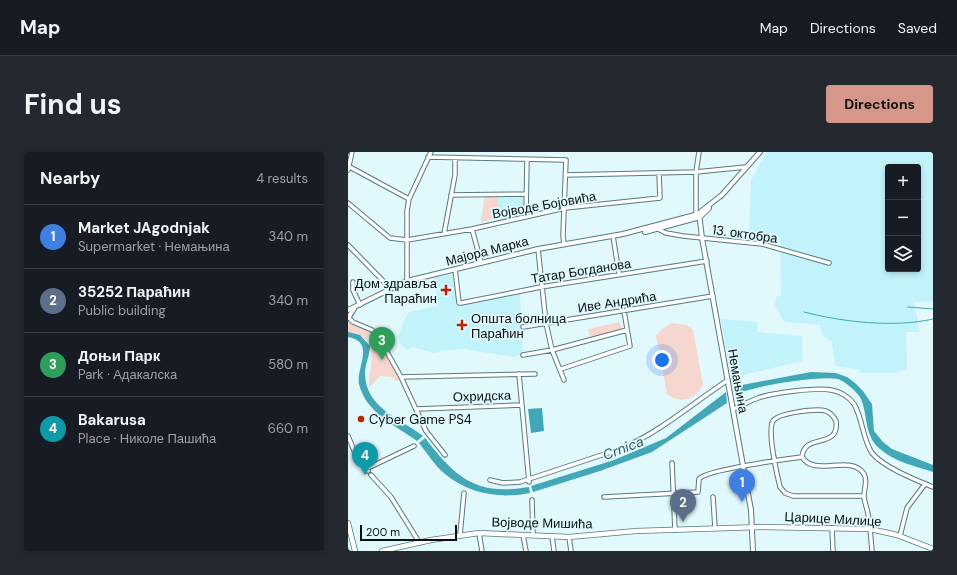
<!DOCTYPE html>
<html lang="en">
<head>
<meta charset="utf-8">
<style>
  body { margin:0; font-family:"DM Sans",sans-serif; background:#242831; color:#f1f3f6 }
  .controls { position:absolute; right:12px; top:12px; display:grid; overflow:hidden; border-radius:4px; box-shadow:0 2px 6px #0003 }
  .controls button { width:36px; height:36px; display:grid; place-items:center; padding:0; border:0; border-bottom:1px solid #363941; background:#171b24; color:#f1f3f6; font:20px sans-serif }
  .scale { position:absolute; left:12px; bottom:10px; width:97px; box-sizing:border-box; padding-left:4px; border:2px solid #041012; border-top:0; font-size:11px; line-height:14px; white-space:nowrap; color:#041012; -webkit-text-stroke:3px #e1f8fc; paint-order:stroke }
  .you { position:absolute; left:314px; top:208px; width:14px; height:14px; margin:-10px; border:3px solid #fff; border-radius:50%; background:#1a73e8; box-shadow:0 0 0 6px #1a73e833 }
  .badge { display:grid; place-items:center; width:26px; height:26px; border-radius:50%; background:#d59789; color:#fff; font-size:13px; font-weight:700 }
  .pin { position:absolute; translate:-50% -33px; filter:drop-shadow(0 1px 2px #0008) }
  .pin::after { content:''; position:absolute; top:21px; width:14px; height:12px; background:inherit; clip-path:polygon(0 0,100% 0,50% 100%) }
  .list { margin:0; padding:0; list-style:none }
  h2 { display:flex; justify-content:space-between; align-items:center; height:52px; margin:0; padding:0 16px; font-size:17px }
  h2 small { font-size:13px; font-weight:400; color:#9ea1a6 }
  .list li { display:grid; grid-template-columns:26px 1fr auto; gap:12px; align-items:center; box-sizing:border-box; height:64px; padding:0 16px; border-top:1px solid #363941 }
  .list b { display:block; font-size:15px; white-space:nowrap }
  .list p { margin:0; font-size:13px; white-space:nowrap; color:#9ea1a6 }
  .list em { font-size:13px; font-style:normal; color:#9ea1a6 }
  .icon { flex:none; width:22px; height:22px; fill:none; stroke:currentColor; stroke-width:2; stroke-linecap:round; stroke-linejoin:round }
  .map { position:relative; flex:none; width:585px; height:399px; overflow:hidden; border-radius:4px }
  header { display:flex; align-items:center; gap:24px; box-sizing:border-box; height:56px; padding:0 20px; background:#171b24; border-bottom:1px solid #363941 }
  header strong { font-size:19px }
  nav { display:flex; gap:22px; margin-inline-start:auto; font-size:14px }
  .intro { display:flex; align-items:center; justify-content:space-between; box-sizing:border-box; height:96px; padding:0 24px }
  h1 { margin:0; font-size:28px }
  .button { padding:10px 18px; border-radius:4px; background:#d59789; color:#111; font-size:14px; font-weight:700 }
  main { display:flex; gap:24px; padding:0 24px }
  aside { flex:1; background:#171b24; border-radius:4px; box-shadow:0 2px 6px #0003 }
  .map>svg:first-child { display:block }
</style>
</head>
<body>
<header>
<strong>Map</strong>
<nav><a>Map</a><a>Directions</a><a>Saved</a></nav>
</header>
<div class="intro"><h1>Find us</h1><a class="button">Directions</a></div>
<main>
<aside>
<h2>Nearby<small>4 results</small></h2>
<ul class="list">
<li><span class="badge" style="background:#3f7fe0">1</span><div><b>Market JAgodnjak</b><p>Supermarket · Немањина</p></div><em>340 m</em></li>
<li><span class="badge" style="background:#5c6f8a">2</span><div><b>35252 Параћин</b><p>Public building</p></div><em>340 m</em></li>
<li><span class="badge" style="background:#2e9e5b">3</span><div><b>Доњи Парк</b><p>Park · Адакалска</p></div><em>580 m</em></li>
<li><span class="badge" style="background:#0f9aa8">4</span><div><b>Bakarusa</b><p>Place · Николе Пашића</p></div><em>660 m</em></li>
</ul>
</aside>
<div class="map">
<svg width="585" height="399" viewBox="0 0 585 399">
  <rect width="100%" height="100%" fill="#e1f8fc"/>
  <path fill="#c2f3fb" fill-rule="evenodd" d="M419,0H585V150H566L572,180H558L559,218L547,221H513L510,217L487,214L484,190L474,183L472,173L438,170L434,167L427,153L428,145L433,143L432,86L401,81L403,28ZM540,15H570V117H540Z
    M137,43H177V58L175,61L133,70Z
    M107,122L110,151L172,140L175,202L165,205L116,197L98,198L86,201L65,195L59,198L54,194L50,186L56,168L61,160L89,154L86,125Z
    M373,167L410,170L409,180L454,184V209L383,226Z"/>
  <path fill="#f6d7d0" d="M150,42V63L172,61L174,57H177L175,61L133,70L137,43Z
    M272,170L274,178L242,186L240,177Z
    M0,171L24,180L18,188L12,183L0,180Z
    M323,171L339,173L345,178L355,233C348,247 332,253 319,242L308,184L313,178Z
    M29,185L53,228L48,229L44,225L32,224L21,236C20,219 27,210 21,193Z"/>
  <path fill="#42a8b7" d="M0,180L12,183L22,194C22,203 17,212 17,221C17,256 52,266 75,284L69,289C47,273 18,261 11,232C8,215 28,190 0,185Z
    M463,220L488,221L499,225L507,231L515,239L524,252L526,279L535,290L544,297L585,313V320C567,314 547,310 532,297C516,284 520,263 513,247C510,240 496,229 490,227C472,223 403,234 387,243L386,237L394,233Z
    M378,240L379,251L304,300L252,319L185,340L183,334L266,308L318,286Z
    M194,256L196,279L183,281L180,257Z
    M77,286C108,326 128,344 181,335L182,341C152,347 121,342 97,322C87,314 79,301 71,291Z"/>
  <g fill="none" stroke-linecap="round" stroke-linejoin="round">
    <path stroke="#42a8b7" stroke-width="1" d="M560,155L585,157
      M456,160C494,170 547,176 585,167"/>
    <g stroke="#577a80" stroke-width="5.5">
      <path id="minor" d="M80,5L218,8L215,83L216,92
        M0,14L61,47
        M0,18L4,0
        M218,23L348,20L398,15
        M103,43L178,42
        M0,51L42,86L59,88L124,77L217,56L312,46L311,21
        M348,62V20L351,0
        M178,64L179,7
        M124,77L133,110
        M310,77L318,81L335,84L414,92L481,111
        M96,82L107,23V6
        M265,84L271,122
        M0,93L42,136
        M190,97L198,171L204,198L216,228
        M107,117L111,151H113L193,135L359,109
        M59,129V59L61,47L83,0
        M5,130V138L12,153
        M1,166L5,170L24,178L30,184L53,225L78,279L97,303
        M175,175L365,144
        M175,203L204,198L279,178
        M213,217L282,194L276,159
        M171,222L181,330
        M53,225L187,222
        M69,257L174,253
        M385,257C394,254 401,249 410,246C424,241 469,235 483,238C492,239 501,245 506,252C515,267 514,286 524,301C535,315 568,328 585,335
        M0,284L7,301L20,319
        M454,305C456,280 492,298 488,269C486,265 483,261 478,259C469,256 430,261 425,269C419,279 429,323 432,335L437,341L445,344H516
        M454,305C467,326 503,301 516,322C520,329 516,336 516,344C516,349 519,356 520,362C522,374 523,386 524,399
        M324,311L327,378
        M18,317L66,294
        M23,323L43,345L71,390
        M142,328L155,331L172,330L275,296C313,279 345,251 380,228
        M256,345L350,340L351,327C357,318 438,307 454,305
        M365,345L367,376
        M184,348L185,383
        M484,376L485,399
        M131,381L134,399
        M112,383L116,341
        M175,383L178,399
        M204,384L206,399
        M552,384L559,356L577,332
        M221,385L223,399"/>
    </g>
    <g stroke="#577a80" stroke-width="6">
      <path id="tertiary" d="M373,44L412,0
        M351,61L354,86L403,358L405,399
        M297,80L352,65L361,56
        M0,158L59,129L190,97L275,82L343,64L351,61L375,42
        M0,166L6,157"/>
    </g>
    <g stroke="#577a80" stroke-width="6">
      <path id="secondary" d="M0,371L7,399
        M34,399L83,388L131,381L221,385L288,379L413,375L522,377L549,383L585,397"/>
    </g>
    <use href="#minor" stroke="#fff" stroke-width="3.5"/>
    <use href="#tertiary" stroke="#fff" stroke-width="4"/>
    <use href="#secondary" stroke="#fff" stroke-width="4.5"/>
  </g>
  <g fill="#b22703" stroke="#e1f8fc" stroke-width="1.5">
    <path d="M96 132h4v4h4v4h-4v4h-4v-4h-4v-4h4z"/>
    <path d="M112 167h4v4h4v4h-4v4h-4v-4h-4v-4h4z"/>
    <circle cx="13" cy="267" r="4"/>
  </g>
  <g text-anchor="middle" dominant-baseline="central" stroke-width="3.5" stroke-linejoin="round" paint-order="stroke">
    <g font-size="13" fill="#041012" stroke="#e1f8fc">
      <text transform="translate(196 53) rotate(-10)">Војводе Бојовића</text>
      <text transform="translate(397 82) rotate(8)">13. октобра</text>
      <text transform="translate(139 99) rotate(-14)">Мајора Марка</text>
      <text transform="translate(233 119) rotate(-9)">Татар Богданова</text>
      <text transform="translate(269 150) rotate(-9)">Иве Андрића</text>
      <text transform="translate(390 229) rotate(80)">Немањина</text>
      <text transform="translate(134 244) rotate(-2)">Охридска</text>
      <text transform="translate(485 367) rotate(3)">Царице Милице</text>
      <text transform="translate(194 371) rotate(1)">Војводе Мишића</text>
    </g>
    <g font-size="13" fill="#041012" stroke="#e1f8fc" text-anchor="start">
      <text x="89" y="131" text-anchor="end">Дом здравља<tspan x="89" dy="15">Параћин</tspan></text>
      <text x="123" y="166">Општа болница<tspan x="123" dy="15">Параћин</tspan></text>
      <text x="21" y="267">Cyber Game PS4</text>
    </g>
    <g font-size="14" font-style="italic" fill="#2a575e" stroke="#e1f8fc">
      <text transform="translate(275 296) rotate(-21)">Crnica</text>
    </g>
  </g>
</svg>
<div class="controls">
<button>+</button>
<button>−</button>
<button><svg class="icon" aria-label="layers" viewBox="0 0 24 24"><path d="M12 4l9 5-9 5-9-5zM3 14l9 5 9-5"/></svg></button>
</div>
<div class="scale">200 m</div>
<div class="you"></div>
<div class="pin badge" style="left:394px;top:350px;background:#3f7fe0">1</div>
<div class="pin badge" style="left:335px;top:370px;background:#5c6f8a">2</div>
<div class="pin badge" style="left:34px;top:208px;background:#2e9e5b">3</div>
<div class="pin badge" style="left:17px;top:323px;background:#0f9aa8">4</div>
</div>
</main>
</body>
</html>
